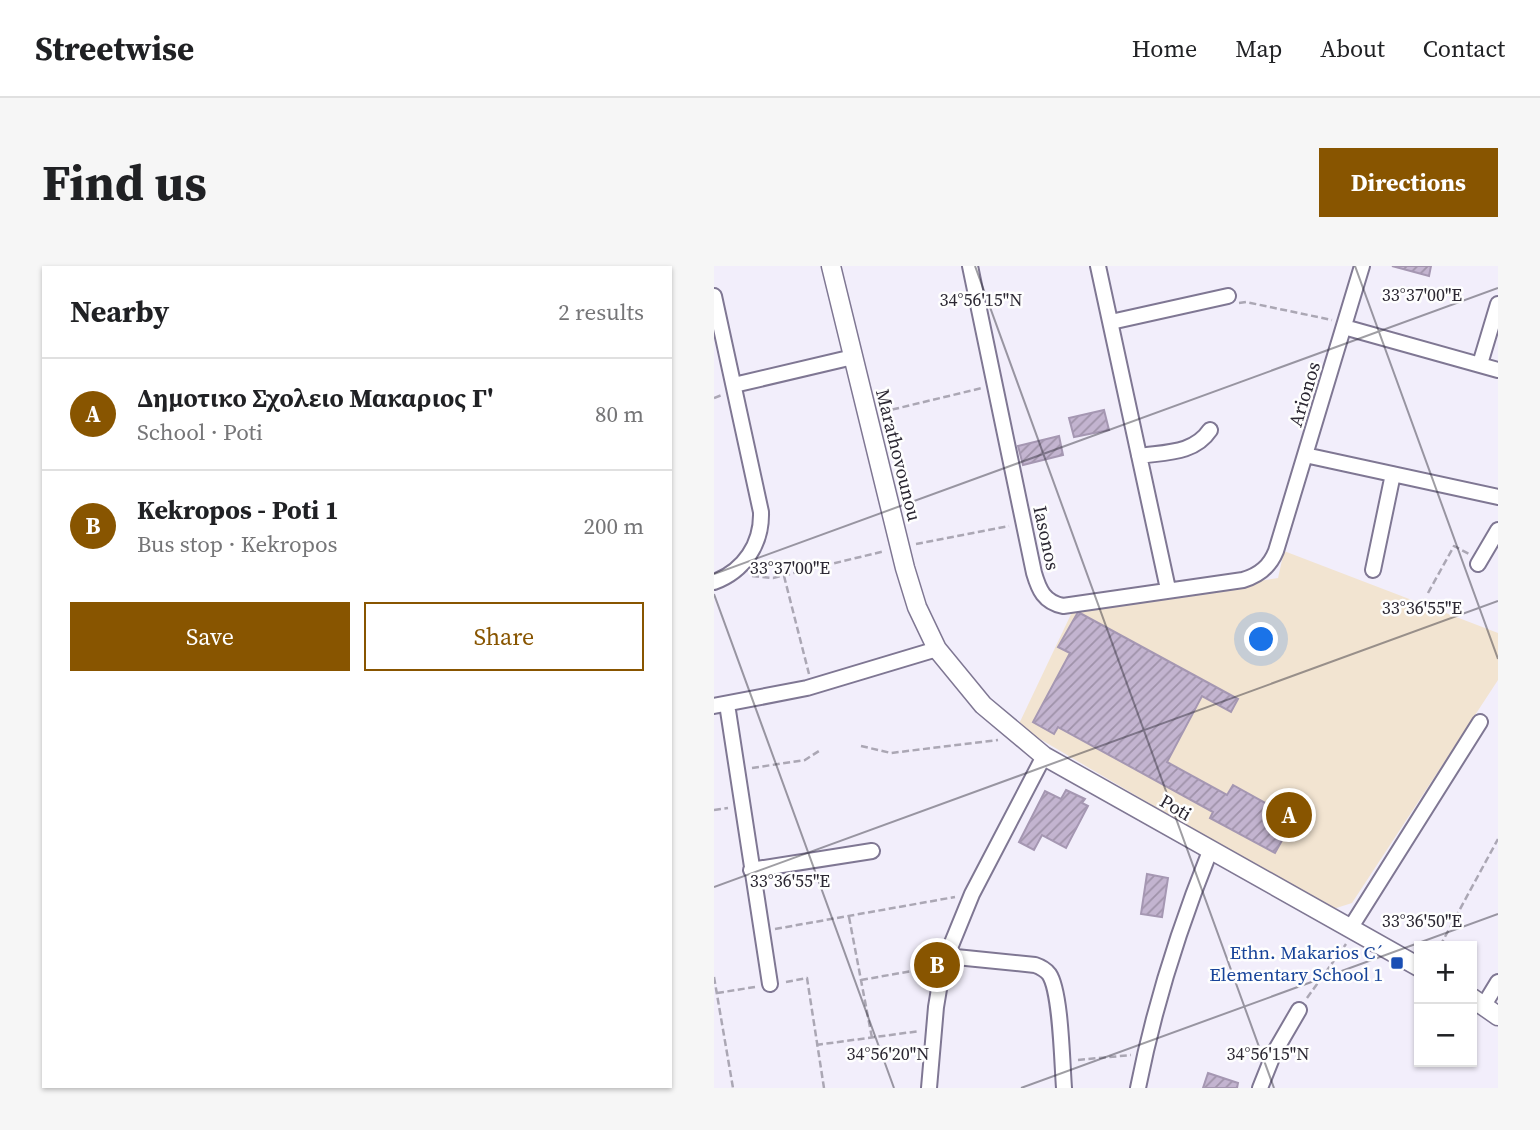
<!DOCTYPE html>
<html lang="en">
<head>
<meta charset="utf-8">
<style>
  body { margin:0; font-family:"Source Serif 4",serif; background:#f6f6f6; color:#202124 }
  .controls { position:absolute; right:21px; bottom:21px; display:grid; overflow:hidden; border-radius:0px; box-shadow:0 2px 5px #0004 }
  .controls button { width:63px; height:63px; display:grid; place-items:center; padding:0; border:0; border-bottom:2px solid #e0e0e0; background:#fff; color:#202124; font:35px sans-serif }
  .you { position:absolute; left:548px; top:374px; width:24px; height:24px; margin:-18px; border:5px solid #fff; border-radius:50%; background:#1a73e8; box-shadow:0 0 0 10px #1a73e833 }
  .badge { display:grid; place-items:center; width:46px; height:46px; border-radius:50%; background:#850; color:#fff; font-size:23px; font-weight:700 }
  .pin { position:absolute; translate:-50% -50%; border:4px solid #fff; box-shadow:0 2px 7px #0006 }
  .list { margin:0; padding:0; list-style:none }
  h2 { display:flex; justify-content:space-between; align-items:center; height:91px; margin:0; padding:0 28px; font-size:30px }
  h2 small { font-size:23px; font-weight:400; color:#757577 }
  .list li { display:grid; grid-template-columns:46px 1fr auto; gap:21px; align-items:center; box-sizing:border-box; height:112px; padding:0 28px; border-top:2px solid #e0e0e0 }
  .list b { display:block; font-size:26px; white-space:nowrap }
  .list p { margin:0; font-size:23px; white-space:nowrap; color:#757577 }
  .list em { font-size:23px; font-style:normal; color:#757577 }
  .actions { display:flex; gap:14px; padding:21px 28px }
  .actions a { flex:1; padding:16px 0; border:2px solid #850; border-radius:0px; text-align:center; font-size:24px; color:#850 }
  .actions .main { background:#850; color:#fff }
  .map { position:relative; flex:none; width:784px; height:822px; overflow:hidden; border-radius:0px }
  header { display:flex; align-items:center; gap:42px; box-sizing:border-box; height:98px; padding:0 35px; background:#fff; border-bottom:2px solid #e0e0e0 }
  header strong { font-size:33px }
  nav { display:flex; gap:38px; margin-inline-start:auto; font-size:24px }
  .intro { display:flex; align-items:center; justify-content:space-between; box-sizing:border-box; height:168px; padding:0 42px }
  h1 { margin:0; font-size:49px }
  .button { padding:18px 32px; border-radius:0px; background:#850; color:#fff; font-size:24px; font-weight:700 }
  main { display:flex; gap:42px; padding:0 42px }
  aside { flex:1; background:#fff; border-radius:0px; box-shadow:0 2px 5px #0004 }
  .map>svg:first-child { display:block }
</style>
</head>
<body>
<header>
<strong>Streetwise</strong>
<nav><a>Home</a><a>Map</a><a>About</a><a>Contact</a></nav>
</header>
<div class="intro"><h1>Find us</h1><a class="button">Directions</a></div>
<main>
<aside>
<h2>Nearby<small>2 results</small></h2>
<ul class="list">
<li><span class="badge">A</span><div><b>Δημοτικο Σχολειο Μακαριος Γ'</b><p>School · Poti</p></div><em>80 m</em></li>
<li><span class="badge">B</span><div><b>Kekropos - Poti 1</b><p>Bus stop · Kekropos</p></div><em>200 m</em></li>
</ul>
<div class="actions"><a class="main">Save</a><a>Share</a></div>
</aside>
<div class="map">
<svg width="784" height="822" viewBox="0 0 784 822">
  <defs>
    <pattern id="building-hatch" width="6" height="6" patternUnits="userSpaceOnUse" patternTransform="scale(1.75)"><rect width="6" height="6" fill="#c3b4d0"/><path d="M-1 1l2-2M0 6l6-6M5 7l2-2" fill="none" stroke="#9f92a9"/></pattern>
  </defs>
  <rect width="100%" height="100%" fill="#f2eefb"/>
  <path fill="#f2e4d1" d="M570,285L784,367V414L638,637L616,644L304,460L359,344L564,312Z"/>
  <path fill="url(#building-hatch)" stroke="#a597b2" stroke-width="2" d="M678,0H717L715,10Z
    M390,144L395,164L360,171L355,152Z
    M345,170L349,189L309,199L304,180Z
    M364,346L524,433L517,446L488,430L453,496L513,529L519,519L580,553L561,587L496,552L499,546L344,461L340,468L319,456L356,387L344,381Z
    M352,524L371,533L368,537L374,540L352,582L328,569L320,584L305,576L331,525L347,533Z
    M433,608L454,612L448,651L427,648Z
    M494,807L524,817L523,822H489Z"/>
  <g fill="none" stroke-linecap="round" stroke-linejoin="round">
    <g stroke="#7f7793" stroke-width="18">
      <path id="minor" d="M256,0L320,307C325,324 330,336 349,340L529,314C546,309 556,300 562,285L648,0
        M384,0L454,323
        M0,30L47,246C48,278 30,305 0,316
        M397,56L514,30
        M630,61L784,104
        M766,98L784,38
        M20,119L139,91
        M591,189L784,231
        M425,190C451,186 480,188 496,164
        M764,298L784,264
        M659,304L679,208
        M13,438L56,718
        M0,440L93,422L223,383
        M37,604L158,585
        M637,661L766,456
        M232,690L321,699C327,701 331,703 335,708C347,725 348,797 350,822
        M770,739L784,716
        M215,822L222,741L229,699L258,628L330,490
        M424,822C440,741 465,662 496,585
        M546,822L560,787L585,744"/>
    </g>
    <g stroke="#7f7793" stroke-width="21">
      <path id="tertiary" d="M117,0L191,302L203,341L223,383L269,439L330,490L705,701
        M758,732L784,750"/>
    </g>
    <path stroke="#aba7b4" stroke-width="2.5" stroke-dasharray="7 3.5" stroke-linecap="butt" d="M525,37L532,36L618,54
      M0,132L8,129
      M168,146L268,122
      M202,278L295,260
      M38,310L59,312L171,285
      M70,310L95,408
      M714,327L740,280L755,288
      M147,480L177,487L284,474
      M38,502L91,494L105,485
      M0,544L14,542
      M135,651L158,772
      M61,663L241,631
      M726,680L784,573
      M0,711L19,822
      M147,714L215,702
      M72,716L93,712L110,822
      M3,727L41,721
      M593,732L632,678
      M102,779L206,765
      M364,794L417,789"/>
    <use href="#minor" stroke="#fff" stroke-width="14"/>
    <use href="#tertiary" stroke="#fff" stroke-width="18"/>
  </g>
  <path fill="none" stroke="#2b2732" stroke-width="2" stroke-opacity="0.45" d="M261,0L560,822M641,0L784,393M0,308L784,22M0,328L180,822M0,621L784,335M307,822L784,648"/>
  <rect fill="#1a4fb4" stroke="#fefefe" stroke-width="2.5" x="676" y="690" width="14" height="14" rx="3.5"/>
  <g text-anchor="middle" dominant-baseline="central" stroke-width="5" stroke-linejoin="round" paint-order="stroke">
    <g font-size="19" fill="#2b2732" stroke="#fefefe">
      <text transform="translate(590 128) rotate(-73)">Arionos</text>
      <text transform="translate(185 189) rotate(76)">Marathovounou</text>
      <text transform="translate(333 272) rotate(78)">Iasonos</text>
      <text transform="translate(462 541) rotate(30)">Poti</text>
    </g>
    <g font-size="19" fill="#164399" stroke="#fefefe" text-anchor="end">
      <text x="669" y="686">Ethn. Makarios C´<tspan x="669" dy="22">Elementary School 1</tspan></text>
    </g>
  </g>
  <g font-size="18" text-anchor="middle" fill="#2b2732" stroke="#fefefe" stroke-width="5" stroke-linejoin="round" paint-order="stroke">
    <text x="708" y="35">33°37'00"E</text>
    <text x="267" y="40">34°56'15"N</text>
    <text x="76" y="308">33°37'00"E</text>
    <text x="708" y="348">33°36'55"E</text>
    <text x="76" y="621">33°36'55"E</text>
    <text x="708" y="661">33°36'50"E</text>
    <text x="174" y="794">34°56'20"N</text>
    <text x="554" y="794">34°56'15"N</text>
  </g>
</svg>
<div class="controls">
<button>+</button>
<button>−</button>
</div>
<div class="you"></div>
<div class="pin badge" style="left:575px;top:549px">A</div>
<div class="pin badge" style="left:223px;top:699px">B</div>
</div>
</main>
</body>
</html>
